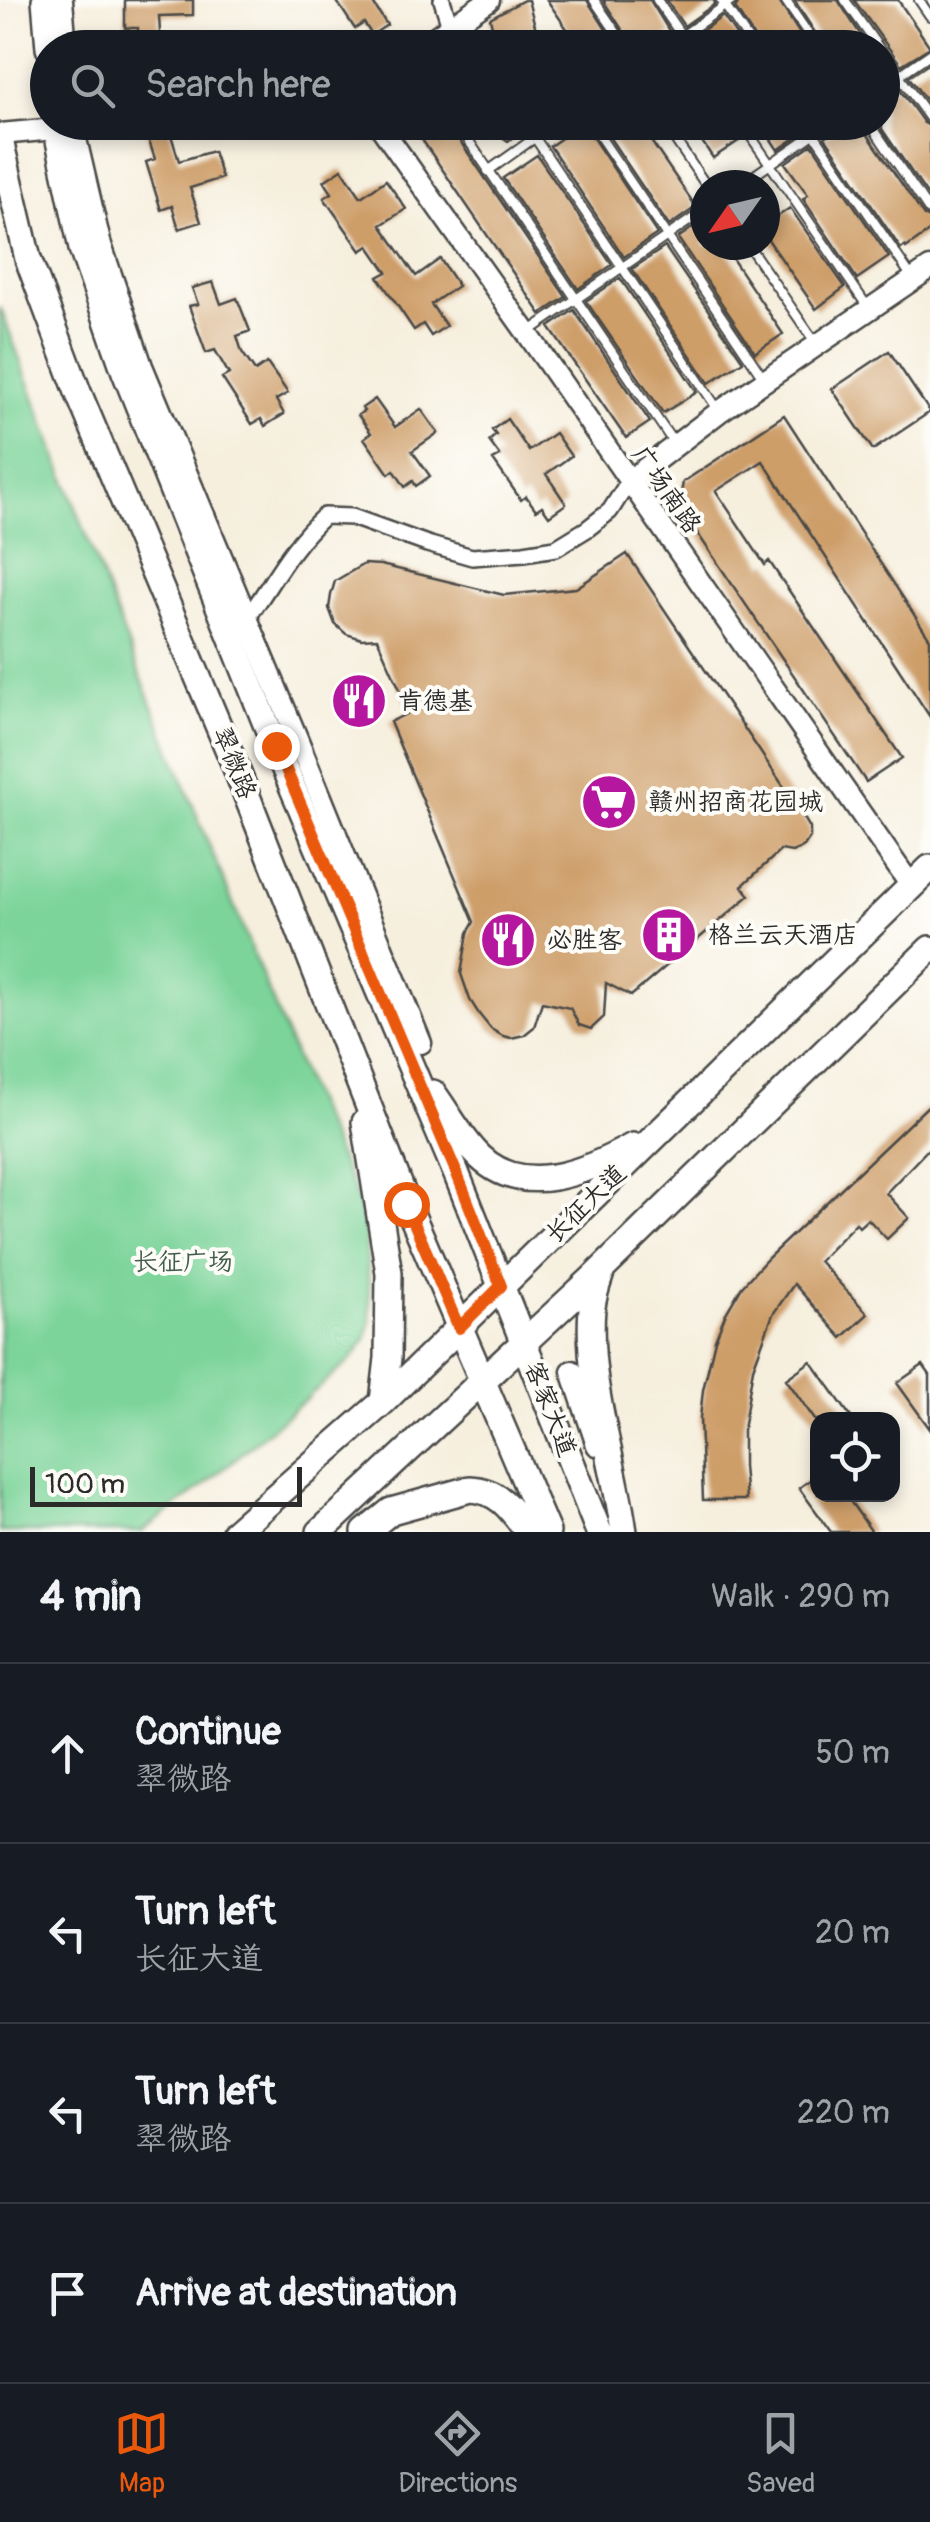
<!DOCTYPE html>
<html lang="en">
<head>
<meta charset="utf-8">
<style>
  body { margin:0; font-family:Pangolin,"LXGW WenKai TC",sans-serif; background:#20242c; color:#f1f3f6 }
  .controls { position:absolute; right:30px; bottom:30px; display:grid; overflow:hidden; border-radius:20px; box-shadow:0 5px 15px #0003 }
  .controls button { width:90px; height:90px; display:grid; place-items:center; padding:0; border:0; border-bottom:2px solid #363941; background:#171b24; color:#f1f3f6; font:50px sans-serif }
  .compass { position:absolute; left:690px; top:170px; width:90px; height:90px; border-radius:50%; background:#171b24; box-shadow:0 5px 15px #0003; rotate:236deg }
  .scale { position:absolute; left:30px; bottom:25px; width:272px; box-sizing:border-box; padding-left:10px; border:5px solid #2b2b2b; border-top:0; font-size:28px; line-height:35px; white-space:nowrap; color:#2b2b2b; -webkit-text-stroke:8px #fdfcf7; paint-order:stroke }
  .stop { position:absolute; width:30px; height:30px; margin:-22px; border:8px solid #ea580c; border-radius:50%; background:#fff }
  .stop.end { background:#ea580c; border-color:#fff; box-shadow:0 2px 10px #0008 }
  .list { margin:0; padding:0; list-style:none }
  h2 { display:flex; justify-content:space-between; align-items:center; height:130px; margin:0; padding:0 40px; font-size:42px }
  h2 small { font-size:32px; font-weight:400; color:#9ea1a6 }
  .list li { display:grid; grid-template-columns:65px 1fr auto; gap:30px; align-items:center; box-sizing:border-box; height:180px; padding:0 40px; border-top:2px solid #363941 }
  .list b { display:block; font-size:38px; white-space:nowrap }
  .list p { margin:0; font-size:32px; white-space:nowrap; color:#9ea1a6 }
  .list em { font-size:32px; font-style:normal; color:#9ea1a6 }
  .icon { flex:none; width:55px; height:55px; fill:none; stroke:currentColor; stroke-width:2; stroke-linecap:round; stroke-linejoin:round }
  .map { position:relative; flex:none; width:930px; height:1532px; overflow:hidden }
  .search { position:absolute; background:#171b24; box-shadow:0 5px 15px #0003; left:30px; right:30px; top:30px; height:110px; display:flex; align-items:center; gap:25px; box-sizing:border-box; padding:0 35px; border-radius:55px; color:#9ea1a6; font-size:38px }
  .sheet { height:850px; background:#171b24 }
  nav { display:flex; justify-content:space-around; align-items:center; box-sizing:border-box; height:140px; border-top:2px solid #363941; background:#171b24; font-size:28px; color:#9ea1a6 }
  nav a { display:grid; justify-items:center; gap:5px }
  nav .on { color:#ea580c }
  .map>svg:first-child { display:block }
</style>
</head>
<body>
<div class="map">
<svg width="930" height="1532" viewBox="0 0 930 1532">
  <rect width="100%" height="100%" fill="#fdfcf7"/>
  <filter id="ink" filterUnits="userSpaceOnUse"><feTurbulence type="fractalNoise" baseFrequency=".01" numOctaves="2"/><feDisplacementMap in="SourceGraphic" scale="20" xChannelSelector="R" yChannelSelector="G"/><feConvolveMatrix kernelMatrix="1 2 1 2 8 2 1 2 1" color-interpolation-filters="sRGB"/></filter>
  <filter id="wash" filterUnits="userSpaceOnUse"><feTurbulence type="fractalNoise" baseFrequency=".0048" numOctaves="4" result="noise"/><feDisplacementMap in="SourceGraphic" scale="40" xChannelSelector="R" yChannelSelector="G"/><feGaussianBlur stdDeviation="2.25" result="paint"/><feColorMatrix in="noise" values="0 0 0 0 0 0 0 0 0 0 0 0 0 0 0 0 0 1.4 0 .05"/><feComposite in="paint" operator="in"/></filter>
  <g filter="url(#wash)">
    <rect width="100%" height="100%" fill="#f6efde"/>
    <path fill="#7bd49a" stroke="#538062" stroke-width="2.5" d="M0,307L128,645L313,1101L355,1192L365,1229L371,1319L366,1340L350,1361L206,1484L142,1532H0Z"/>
    <g id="blocks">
      <path fill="#ce9e69" d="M125,0H193V15L159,16L161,48H138V28H125Z
        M336,0H371L387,25L372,35L364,23L355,29Z
        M524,0H528L541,48H497L490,18Z
        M547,0H587L618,48H580Z
        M603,0H650L671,34L660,43L658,48H634Z
        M666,0H714L715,4L684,26Z
        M740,0H778L809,48H761L735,8Z
        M794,0H838L869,48H825Z
        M854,0H898L930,47L901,65Z
        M723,16L745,48H697L692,38Z
        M930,63V106L909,77Z
        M897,86L924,123L930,126V199L882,129V94Z
        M410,122H447L566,297L541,314Z
        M494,122H535L508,141L496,133Z
        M599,122H638L696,207L669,226Z
        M689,122H734L743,138L713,158Z
        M750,122H799L804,132L778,150L762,126L755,130Z
        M847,122H859L924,216L930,219V231L906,248L905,246L901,249L825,137Z
        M583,123L657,234L624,257L550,146Z
        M168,125L179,161L213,151L222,178L190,188L201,222L179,229L172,206L161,210L146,162L155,159L146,132Z
        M812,144L889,257L857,279L803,199L808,195L785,163Z
        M537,155L612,265L578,289L503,178Z
        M342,169L361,197L386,180L406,209L381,225L416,276L440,259L458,286L431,304L446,326L431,336L423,324L414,330L378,277L387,272L369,246L361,251L324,198L332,193L324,181Z
        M790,208L845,287L816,309L765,235V225Z
        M705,219V245H723L783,334L755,353L678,238Z
        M665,247L743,361L709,383L632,269Z
        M620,278L697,392L663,413L586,301Z
        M213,282L221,304L237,298L250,331L237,336L242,352L255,371L267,363L288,393L276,400L284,414L265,426L261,419L252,424L222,378L229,374L215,350L206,353L189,306L198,304L192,288Z
        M574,310L650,422L626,438L549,327Z
        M889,351L930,412L873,450L832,389Z
        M375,399L395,427L421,409L438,433L412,451L430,476L416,486L413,481L405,487L394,470L389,474L364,438L371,433L358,415L364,411L362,408Z
        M784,415L930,639V717L763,461L716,491L765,565L769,561L902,758L866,782L679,506L683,482Z
        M507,419L529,451L555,433L571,456L546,474L566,504L549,516L542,506L536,510L526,496L521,500L493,460L500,456L489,441L496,435L492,430Z
        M627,554L800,811L810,828V837L804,846L799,849L792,852L781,850L742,886L750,895L631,996L606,983L604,1017L591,1029L579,1025L570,1008L542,1002L534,1027L524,1035L511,1038L503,1036L491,1029L479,1014L470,1000L461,974L468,933L474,922L390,722L410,712L377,638L362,639L346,634L335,624L329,608L331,595L335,581L364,564L381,565L504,595L576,588Z
        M930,1104V1147L886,1193L909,1218L887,1239L868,1219L859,1227L856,1223L819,1261L868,1314L842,1338L794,1284L773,1314L753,1368L743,1430V1466L746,1500H703L700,1418L703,1390L715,1340L725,1315L742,1286L768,1258Z
        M811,1361L853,1420H815L786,1379Z
        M923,1365L930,1375V1429L897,1383Z
        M818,1474V1494H845L872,1532H831L799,1488Z"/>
    </g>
  </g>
  <g filter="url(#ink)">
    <use href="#blocks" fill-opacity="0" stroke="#494846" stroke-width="2.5"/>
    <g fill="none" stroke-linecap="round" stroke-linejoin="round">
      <g stroke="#494846" stroke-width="12">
        <path id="service" d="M594,0L627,48
          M657,0L690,48
          M721,0L754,48
          M785,0L818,48
          M845,0L879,48
          M919,0L930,16
          M665,48L733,0
          M882,52L930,119
          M882,87L930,54
          M456,122L675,445
          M590,122L764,379
          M663,122L706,185
          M741,122L867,306
          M806,122L911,276
          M869,122L930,212
          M535,138L717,408
          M488,171L557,122
          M740,185L831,122
          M748,245L815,342
          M527,333L705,210"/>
      </g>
      <g stroke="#494846" stroke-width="20">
        <path id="minor" d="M442,0L450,26
          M243,624C272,585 287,550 324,516L352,517L427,544L472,557L524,553L556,548L587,529L610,511L629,481"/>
      </g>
      <g stroke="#494846" stroke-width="25">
        <path id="tertiary" d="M62,0L66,48
          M419,48L489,0
          M72,122L100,242L142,366L297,738L421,1043
          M377,122L527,333L912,887
          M0,134L55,129
          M629,481L719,412L930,268
          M572,1371L597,1445"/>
      </g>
      <g stroke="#494846" stroke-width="30">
        <path id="primary" d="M45,0L49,48
          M55,122L82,249L125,372L275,746L457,1175L599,1532
          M0,140L28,259L78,392L234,763L407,1204L547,1532
          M433,1093C448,1113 461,1139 480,1157C524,1199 588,1171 633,1146
          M365,1122L389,1273L388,1358L383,1402
          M602,1270C598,1282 593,1295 592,1308C586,1383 614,1458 624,1532
          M235,1532L383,1402L930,868
          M320,1532L592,1279L930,949
          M365,1532L391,1511L470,1489C499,1490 512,1510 528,1532"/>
      </g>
      <use href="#service" stroke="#fff" stroke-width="8"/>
      <use href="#minor" stroke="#fff" stroke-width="15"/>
      <use href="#tertiary" stroke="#fff" stroke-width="20"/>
      <use href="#primary" stroke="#fff" stroke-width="25"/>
    </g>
  </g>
  <g fill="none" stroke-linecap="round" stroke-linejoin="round" filter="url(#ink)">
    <path stroke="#ea580c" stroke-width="12" d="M276,746L457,1174L501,1286L459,1328L406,1204"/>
  </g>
  <defs>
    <g id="restaurant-disc" transform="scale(2.875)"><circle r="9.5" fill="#b5179e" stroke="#fdfcf7"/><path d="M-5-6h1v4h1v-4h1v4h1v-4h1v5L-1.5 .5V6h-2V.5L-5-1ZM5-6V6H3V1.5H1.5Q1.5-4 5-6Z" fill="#fff"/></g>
    <g id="supermarket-disc" transform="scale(2.875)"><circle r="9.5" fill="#b5179e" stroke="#fdfcf7"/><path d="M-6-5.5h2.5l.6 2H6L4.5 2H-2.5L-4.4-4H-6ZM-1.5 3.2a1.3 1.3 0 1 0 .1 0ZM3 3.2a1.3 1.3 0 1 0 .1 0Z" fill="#fff"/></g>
    <g id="building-disc" transform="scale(2.875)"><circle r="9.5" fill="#b5179e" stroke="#fdfcf7"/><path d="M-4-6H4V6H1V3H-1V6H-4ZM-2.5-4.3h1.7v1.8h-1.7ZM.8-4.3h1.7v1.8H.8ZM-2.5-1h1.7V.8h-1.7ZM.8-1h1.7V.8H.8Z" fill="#fff"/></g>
  </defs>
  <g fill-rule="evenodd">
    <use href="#restaurant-disc" x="359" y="701"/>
    <use href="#supermarket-disc" x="609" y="802"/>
    <use href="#building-disc" x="669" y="935"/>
    <use href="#restaurant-disc" x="508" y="940"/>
  </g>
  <g text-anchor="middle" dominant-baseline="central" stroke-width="8" stroke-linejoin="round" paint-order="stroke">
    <g font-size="25" fill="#2b2b2b" stroke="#fdfcf7">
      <text transform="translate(666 490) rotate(55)">广场南路</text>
      <text transform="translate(234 763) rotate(68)">翠微路</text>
      <text transform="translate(586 1204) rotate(-44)">长征大道</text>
      <text transform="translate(550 1409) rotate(69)">客家大道</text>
    </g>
    <g font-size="25" fill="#2b2b2b" stroke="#fdfcf7" text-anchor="start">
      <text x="398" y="701">肯德基</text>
      <text x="648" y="802">赣州招商花园城</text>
      <text x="708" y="935">格兰云天酒店</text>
      <text x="547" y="940">必胜客</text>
    </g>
    <g font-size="25" fill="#435e4c" stroke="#fdfcf7">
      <text x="183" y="1262">长征广场</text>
    </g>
  </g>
</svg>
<div class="controls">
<button><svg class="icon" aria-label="locate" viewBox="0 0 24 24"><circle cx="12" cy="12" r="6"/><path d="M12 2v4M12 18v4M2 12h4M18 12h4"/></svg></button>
</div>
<svg class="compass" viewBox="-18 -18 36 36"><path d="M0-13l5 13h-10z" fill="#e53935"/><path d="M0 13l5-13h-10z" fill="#9ea1a6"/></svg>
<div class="scale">100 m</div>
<div class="stop" style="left:406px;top:1204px"></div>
<div class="stop end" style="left:276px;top:746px"></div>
<div class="search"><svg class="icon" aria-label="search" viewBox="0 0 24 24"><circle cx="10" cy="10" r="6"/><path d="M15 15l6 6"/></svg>Search here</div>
</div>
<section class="sheet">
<h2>4 min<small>Walk · 290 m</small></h2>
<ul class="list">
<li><svg class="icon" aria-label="ahead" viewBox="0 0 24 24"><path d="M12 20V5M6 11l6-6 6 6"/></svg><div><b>Continue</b><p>翠微路</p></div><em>50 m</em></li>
<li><svg class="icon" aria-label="left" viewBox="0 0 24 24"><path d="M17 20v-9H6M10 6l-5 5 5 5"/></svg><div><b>Turn left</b><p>长征大道</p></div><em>20 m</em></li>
<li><svg class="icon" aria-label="left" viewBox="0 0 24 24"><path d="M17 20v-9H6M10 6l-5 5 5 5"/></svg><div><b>Turn left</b><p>翠微路</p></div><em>220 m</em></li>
<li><svg class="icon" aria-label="arrive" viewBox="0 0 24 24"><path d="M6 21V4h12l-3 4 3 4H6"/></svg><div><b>Arrive at destination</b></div></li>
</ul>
</section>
<nav>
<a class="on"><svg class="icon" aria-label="map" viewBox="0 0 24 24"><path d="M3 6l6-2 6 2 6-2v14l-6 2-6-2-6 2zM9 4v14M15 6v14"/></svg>Map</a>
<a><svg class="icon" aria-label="directions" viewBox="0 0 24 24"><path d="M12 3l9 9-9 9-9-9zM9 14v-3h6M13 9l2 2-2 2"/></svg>Directions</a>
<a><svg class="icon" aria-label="saved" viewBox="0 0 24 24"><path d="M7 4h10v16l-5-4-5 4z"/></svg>Saved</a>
</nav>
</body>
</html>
